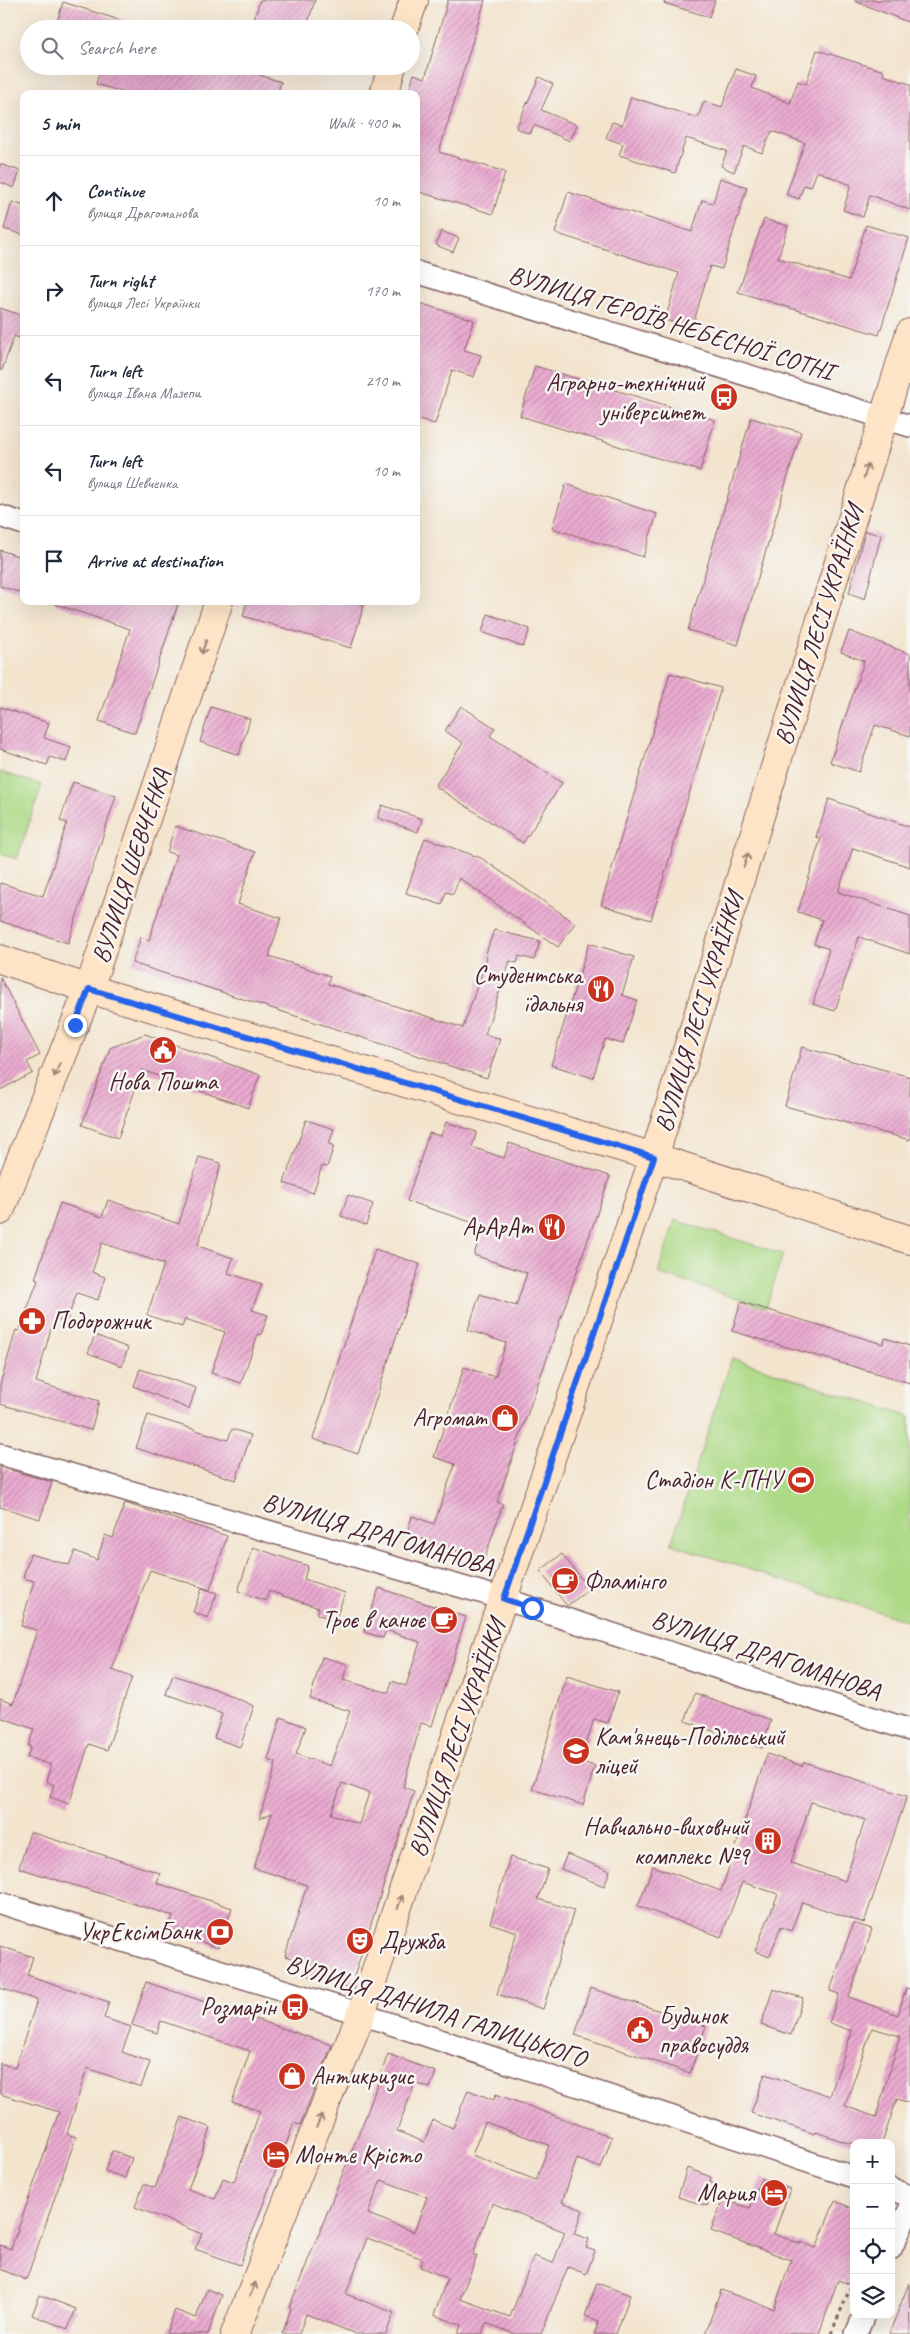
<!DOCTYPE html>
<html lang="en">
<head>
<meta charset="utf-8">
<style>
  body { margin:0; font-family:Caveat,sans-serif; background:#f2f2f3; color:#1f2937 }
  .controls { position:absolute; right:15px; bottom:15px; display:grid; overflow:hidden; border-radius:10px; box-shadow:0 5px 20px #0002 }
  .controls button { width:45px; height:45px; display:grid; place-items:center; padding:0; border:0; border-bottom:1px solid #e0e1e3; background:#fff; color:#1f2937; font:25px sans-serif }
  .stop { position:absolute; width:15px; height:15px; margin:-11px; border:4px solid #2563eb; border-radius:50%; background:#fff }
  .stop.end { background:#2563eb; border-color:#fff; box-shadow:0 1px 5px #0008 }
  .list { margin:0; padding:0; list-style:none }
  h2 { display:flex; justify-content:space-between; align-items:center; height:65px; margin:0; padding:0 20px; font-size:21px }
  h2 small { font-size:16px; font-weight:400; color:#747a83 }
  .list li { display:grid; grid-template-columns:32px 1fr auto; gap:15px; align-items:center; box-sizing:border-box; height:90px; padding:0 20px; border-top:1px solid #e0e1e3 }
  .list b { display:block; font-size:19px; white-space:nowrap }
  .list p { margin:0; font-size:16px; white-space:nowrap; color:#747a83 }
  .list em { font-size:16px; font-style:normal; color:#747a83 }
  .icon { flex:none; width:28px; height:28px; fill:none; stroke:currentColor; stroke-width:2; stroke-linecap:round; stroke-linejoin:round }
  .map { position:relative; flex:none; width:910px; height:2334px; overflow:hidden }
  .search { position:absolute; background:#fff; box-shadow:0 5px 20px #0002; left:20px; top:20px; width:400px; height:55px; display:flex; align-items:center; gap:12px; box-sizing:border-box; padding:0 18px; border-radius:28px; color:#747a83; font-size:19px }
  .panel { position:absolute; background:#fff; box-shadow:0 5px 20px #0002; left:20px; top:90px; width:400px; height:515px; border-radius:10px }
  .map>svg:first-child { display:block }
</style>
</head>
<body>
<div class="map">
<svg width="910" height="2334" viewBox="0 0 910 2334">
  <defs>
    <pattern id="building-hatch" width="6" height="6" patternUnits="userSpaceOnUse" patternTransform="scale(1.25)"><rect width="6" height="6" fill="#ebacd1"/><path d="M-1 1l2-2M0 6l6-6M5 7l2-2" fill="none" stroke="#c08baa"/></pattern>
  </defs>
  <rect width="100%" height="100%" fill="#f6f6f2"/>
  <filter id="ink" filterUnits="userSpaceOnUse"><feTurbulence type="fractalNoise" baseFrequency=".02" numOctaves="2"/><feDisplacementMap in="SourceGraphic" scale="10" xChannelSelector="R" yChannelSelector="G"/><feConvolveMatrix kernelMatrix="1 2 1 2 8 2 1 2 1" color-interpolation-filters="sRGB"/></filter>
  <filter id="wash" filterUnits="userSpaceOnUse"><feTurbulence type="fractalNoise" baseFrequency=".0096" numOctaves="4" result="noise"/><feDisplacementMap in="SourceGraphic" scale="20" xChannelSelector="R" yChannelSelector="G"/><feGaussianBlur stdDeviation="1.12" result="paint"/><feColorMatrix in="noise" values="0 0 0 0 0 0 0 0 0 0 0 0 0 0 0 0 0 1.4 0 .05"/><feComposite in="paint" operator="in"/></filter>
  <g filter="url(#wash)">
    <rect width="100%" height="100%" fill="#f3e4ce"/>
    <path fill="#adda87" stroke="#7c7c59" d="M0,772L42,785L17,859L0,854Z
      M675,1220L783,1254L766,1308L658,1273Z
      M732,1358L910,1417V1622L671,1544Z"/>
    <g id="blocks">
      <path fill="url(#building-hatch)" fill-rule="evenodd" d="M260,0H315L306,29H251Z
        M448,0H485L439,152L505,172L493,214L416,191V94H408L414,74L425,78Z
        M665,0H715L709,17L664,3Z
        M855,0H910V23L855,1Z
        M63,2L138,26L137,29H55Z
        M817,50L884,71L883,75L910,84V210L870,195L863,217L843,210L851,185L817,171L811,187L804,185L799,199L786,194L805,143L772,131L762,153L744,146L734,172L721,166L727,151L686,138L675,173L619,155L623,144L606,138L612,122L622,125L631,97L698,118L704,101L722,107L736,69L756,76L752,88L790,103L798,81L806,84Z
        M101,66H232L281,82L277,94H128L96,84Z
        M539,77L553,84L541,110L577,125L570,141L534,125L530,134L516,128Z
        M0,164L20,171L14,188L0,182Z
        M720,178L747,187L722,269L710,266L692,328L665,320L679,273L555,233L568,192L692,232L702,200L713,203Z
        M12,202L24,206V235L4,229Z
        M764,219L788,226L778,258L849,280L866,225L909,238L879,335L738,292Z
        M441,231L459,238L453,252L436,245Z
        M416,302L474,320L464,350L481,355L474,377L452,370L435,424L416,418Z
        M0,308L24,316V340L14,336L2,370H0Z
        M535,366L715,420L700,471L520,416Z
        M751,418L801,432L738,645L688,630Z
        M566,484L657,514L643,557L552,528Z
        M865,531L881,535L865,599L849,593Z
        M0,550L24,558V594L0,586Z
        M55,601H179L135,733L99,721L130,629L55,604Z
        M247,601H352L364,605L351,648L243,616Z
        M488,614L530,629L523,647L482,632Z
        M849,631L910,654V736L875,725L859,772L830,762L864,661L841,652Z
        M670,673L721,688L651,920L601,905Z
        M461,706L495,728L490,736L562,783L523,843L435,786L463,743L445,731Z
        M0,707L49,723L44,738L71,747L66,762L50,757L47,765L0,749Z
        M211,707L250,719L239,755L200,742Z
        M73,782L116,796L68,943L0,921V883L43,896L67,823L60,821Z
        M829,799L910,827V867L853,848L838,892L910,916V954L859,937L835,1011L813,1004L829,949L814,944L822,920L798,912L821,838L816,837Z
        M382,805L422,819L418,832L378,818Z
        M175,826L255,852L238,904L281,918L269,956L330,976L328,984L463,1028L487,957L485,956L494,930L540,941L534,960L519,956L517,963L510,961L485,1034L500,1039L487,1078L132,963L141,937L149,940L176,855L167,852Z
        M425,838L481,858L575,923L558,947L459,878L453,894L446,892L442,905L406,893Z
        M589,943L634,957L622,995L637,1000L623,1044L605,1039L593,1078L551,1065Z
        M0,977L40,1055L27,1062L33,1073L0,1090Z
        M145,1034L260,1075L248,1108L142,1070L118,1138L82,1125L110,1048Z
        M802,1047L910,1077V1140L785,1106Z
        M306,1120L334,1129L329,1144L334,1146L327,1167L322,1166L313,1193L284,1183Z
        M446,1122L477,1132L472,1147L504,1158L509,1143L610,1176L497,1502L503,1504L484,1560L407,1534L412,1516L434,1524L455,1464L434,1457L464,1367L495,1377L506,1343L468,1330L480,1294L516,1306L527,1273L474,1255L483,1226L407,1201L429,1133L441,1136Z
        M199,1157L221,1163L198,1246L233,1258L228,1273L262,1284L252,1310L268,1315L261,1335L258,1334L241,1383L211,1373L225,1332L185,1319L182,1327L147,1315L164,1264L102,1243L92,1272L105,1277L98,1300L77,1293L66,1323L54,1318L36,1382L99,1401L91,1430L0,1404V1385L16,1330L19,1331L38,1280L35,1279L60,1203L102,1217L108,1200L179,1224Z
        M348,1195L373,1204L366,1225L341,1216Z
        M375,1249L420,1264L358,1454L313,1439Z
        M741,1302L883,1344L885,1338L910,1346V1383L732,1331Z
        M95,1335L128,1348L122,1366L88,1353Z
        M140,1369L196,1388L189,1409L134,1386Z
        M148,1415L228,1440L232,1429L251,1435L236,1480L136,1448Z
        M0,1467L52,1482L40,1519L0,1507Z
        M125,1503L227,1536L210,1590L150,1570L112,1670L132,1677L107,1750L89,1744L69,1804L50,1797L54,1785L46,1781L51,1765L27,1757L31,1747L28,1746L34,1729L0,1717V1699L13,1704L37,1630L21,1626L34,1581L23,1578L30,1554L69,1565L75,1551L97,1560L105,1535L113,1538Z
        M253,1547L308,1566L304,1579L345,1593L335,1621L317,1614L319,1608L269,1591L266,1601L238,1591Z
        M562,1554L589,1589L567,1606L540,1571Z
        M202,1588L217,1593L208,1618L193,1612Z
        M379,1588L466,1617L432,1726L421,1723L403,1787L414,1791L350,1989L309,1976L312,1965L285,1956L307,1885L254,1868L272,1813L259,1819L276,1763L268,1760L281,1717L306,1727L296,1754L330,1766L350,1711L310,1699L322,1657L348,1664L343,1680L389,1693L392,1681L406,1686L420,1642L386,1630L383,1638L364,1632ZM342,1783L369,1793L359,1824L331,1814Z
        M173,1675L215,1689L254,1706L240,1747L214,1738L222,1714L166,1694Z
        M567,1676L618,1692L608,1723L594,1719L581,1762L595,1766L583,1805L532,1789Z
        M695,1693L771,1720L761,1748L685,1721Z
        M767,1754L802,1766L804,1762L907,1796L864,1923L802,1902L791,1931L781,1927L769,1957L755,1951L778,1894L742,1882L721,1937L638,1906L653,1866L721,1891ZM811,1802L865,1820L845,1881L791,1863Z
        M30,1832L160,1873L157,1883L232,1908L218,1948L168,1930L173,1916L19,1868Z
        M567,1854L610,1871L604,1886L561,1869Z
        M510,1857L548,1869L538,1899L574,1910L543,2009L497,1994L517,1932L490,1923Z
        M853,1923L872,1929L849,1997L898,2015L906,1988L910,1989V2103L897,2099L882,2143H848L816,2132L815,2134L751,2113L765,2074L830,2096L852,2031L829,2023L839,1994L830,1991ZM872,2028L900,2036L876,2117L845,2106Z
        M0,1946L33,1957L27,1975L109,2002L104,2018L131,2027L122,2052L150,2062L141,2087L87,2068L67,2134L76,2137L26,2280L0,2269V2245L11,2249L59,2112L0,2094V2063L15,2068L37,2000L0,1988Z
        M146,1982L332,2045L300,2125L294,2123L240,2265L195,2249L202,2234L135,2207L144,2184L155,2188L182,2117L211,2128L188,2189L215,2199L223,2178L234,2182L260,2111L232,2102L250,2051L161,2021L157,2033L132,2025Z
        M590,1988L706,2026L690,2073L575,2035Z
        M773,1989L803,1998L791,2035L761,2025Z
        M388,2054L436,2072L430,2088L415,2083L397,2131L424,2142L433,2120L453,2128L468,2090L494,2100L496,2094L612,2137L601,2168L577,2159L562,2202L583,2210L574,2234L589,2239L586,2248L595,2251L586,2274L568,2267L541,2334H515L486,2323L482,2334H458L461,2325L434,2315L447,2278L420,2267L423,2259L367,2238L346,2294L394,2313L386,2334H356L306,2314L299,2334H282L291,2309L289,2308L369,2108ZM485,2122L549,2145L536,2180L472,2155ZM381,2180L427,2197L414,2232L368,2214ZM492,2203L565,2232L553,2263L534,2256L510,2317L460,2299L477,2256L473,2255Z
        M112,2151L132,2158L125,2178L105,2171Z
        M687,2168L711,2177L710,2182L714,2184L707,2206L678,2197Z
        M761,2178L790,2189L774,2234L801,2244V2242L816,2248L835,2201L854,2209V2269L848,2284L838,2280L819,2334H705L721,2290L774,2309L791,2260L711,2231L723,2199L750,2208Z
        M597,2283L630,2295L616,2334H594L599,2321L585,2316Z
        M909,2283L910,2334H889Z
        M207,2289L222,2295L208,2334H166L175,2310L196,2318Z
        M40,2295L76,2309L68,2329L32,2315Z"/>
    </g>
  </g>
  <g filter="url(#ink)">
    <use href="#blocks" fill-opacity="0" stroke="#856464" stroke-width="1"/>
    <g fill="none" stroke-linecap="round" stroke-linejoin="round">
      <g stroke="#856464" stroke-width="24">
        <path id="street" d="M416,272L910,426
          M0,516L24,524
          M0,1454L504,1599L910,1730
          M0,1903L361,2014L854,2177
          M891,2189L910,2196
          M891,2249L910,2208
          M856,2334L864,2315"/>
      </g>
      <g stroke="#856464" stroke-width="30">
        <path id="secondary" d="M404,29L414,0
          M384,94L392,66
          M0,959L89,989L654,1157L910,1240
          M0,1211L89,989L219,601
          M235,2334L361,2014L654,1157L910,333"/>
      </g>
      <path stroke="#856464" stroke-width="3" stroke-dasharray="4 4" stroke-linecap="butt" d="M831,2334L854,2279"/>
      <use href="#street" stroke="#fff" stroke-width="21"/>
      <use href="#secondary" stroke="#fee4c6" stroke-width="28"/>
    </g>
    <defs><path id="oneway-shaft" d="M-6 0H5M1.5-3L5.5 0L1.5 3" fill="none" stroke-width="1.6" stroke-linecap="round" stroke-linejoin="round" transform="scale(1.25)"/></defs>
    <g stroke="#a48278">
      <use href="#oneway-shaft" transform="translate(866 471) rotate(-73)"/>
      <use href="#oneway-shaft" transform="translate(204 647) rotate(108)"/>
      <use href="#oneway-shaft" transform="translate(746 860) rotate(-73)"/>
      <use href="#oneway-shaft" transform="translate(57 1070) rotate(112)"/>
      <use href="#oneway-shaft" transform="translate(400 1902) rotate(-71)"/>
      <use href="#oneway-shaft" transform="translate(319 2121) rotate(-68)"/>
      <use href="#oneway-shaft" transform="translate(253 2289) rotate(-68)"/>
    </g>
  </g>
  <g fill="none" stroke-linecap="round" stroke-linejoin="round" filter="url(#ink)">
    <path stroke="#2563eb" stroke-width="6" d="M75,1025L89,989L654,1157L504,1599L532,1608"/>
  </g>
  <defs>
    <g id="bus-disc" transform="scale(1.4375)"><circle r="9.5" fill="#c8321e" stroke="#f6f6f2"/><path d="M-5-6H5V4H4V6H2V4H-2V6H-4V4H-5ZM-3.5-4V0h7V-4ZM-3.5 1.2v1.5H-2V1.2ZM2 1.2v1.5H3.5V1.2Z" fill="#fff"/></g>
    <g id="restaurant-disc" transform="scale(1.4375)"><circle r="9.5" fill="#c8321e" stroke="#f6f6f2"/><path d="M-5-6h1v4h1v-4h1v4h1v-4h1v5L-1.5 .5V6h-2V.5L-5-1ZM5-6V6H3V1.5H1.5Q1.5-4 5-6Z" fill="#fff"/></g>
    <g id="civic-disc" transform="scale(1.4375)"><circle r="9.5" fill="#c8321e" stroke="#f6f6f2"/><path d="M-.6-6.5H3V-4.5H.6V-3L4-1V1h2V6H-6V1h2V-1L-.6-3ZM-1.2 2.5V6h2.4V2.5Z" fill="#fff"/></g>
    <g id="pharmacy-disc" transform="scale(1.4375)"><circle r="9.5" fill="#c8321e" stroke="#f6f6f2"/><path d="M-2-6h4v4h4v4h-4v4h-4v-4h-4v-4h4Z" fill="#fff"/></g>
    <g id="shop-disc" transform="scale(1.4375)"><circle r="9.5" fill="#c8321e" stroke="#f6f6f2"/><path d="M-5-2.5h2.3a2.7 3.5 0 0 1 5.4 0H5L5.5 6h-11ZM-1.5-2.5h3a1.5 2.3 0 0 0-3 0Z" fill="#fff"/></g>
    <g id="stadium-disc" transform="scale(1.4375)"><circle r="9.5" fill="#c8321e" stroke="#f6f6f2"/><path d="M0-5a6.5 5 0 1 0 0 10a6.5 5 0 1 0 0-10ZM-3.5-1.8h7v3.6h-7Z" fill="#fff"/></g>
    <g id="cafe-disc" transform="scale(1.4375)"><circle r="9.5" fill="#c8321e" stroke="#f6f6f2"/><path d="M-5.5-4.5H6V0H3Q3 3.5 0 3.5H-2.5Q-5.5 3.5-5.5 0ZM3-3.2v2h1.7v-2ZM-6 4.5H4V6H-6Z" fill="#fff"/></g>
    <g id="school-disc" transform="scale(1.4375)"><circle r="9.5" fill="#c8321e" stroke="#f6f6f2"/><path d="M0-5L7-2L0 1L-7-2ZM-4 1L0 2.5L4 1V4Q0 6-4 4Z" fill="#fff"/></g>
    <g id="building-disc" transform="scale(1.4375)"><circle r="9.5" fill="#c8321e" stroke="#f6f6f2"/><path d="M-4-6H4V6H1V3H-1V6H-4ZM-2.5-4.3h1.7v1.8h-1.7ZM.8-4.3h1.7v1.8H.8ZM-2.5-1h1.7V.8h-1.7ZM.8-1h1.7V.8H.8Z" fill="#fff"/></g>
    <g id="bank-disc" transform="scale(1.4375)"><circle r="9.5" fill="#c8321e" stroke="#f6f6f2"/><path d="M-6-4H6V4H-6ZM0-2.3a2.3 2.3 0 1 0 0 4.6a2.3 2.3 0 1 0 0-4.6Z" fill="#fff"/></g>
    <g id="theatre-disc" transform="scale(1.4375)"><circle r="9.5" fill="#c8321e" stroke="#f6f6f2"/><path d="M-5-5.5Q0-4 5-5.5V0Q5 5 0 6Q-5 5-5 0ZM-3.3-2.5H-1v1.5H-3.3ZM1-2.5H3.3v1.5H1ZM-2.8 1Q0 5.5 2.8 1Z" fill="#fff"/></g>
    <g id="hotel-disc" transform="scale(1.4375)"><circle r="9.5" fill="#c8321e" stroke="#f6f6f2"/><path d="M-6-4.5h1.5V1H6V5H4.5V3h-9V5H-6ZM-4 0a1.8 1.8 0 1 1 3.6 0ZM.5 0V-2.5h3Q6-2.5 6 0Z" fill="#fff"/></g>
  </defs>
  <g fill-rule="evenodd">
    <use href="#bus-disc" x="724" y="397"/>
    <use href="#restaurant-disc" x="601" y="989"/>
    <use href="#civic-disc" x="163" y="1050"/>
    <use href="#restaurant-disc" x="552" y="1227"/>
    <use href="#pharmacy-disc" x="32" y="1321"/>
    <use href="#shop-disc" x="505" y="1418"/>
    <use href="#stadium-disc" x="801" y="1480"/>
    <use href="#cafe-disc" x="565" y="1581"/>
    <use href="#cafe-disc" x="444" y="1620"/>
    <use href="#school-disc" x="576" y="1751"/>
    <use href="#building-disc" x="768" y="1841"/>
    <use href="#bank-disc" x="220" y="1932"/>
    <use href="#theatre-disc" x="360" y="1941"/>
    <use href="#bus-disc" x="295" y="2007"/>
    <use href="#civic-disc" x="640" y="2030"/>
    <use href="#shop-disc" x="292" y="2076"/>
    <use href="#hotel-disc" x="276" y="2155"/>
    <use href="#hotel-disc" x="774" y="2193"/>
  </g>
  <g text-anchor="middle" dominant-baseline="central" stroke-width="5" stroke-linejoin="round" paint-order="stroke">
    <g font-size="25" fill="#4a1f2b" stroke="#f6f6f2">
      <text transform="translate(671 323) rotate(17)">ВУЛИЦЯ ГЕРОЇВ НЕБЕСНОЇ СОТНІ</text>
      <text transform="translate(819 625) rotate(-73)">ВУЛИЦЯ ЛЕСІ УКРАЇНКИ</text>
      <text transform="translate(131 866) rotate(-72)">ВУЛИЦЯ ШЕВЧЕНКА</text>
      <text transform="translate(699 1012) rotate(-73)">ВУЛИЦЯ ЛЕСІ УКРАЇНКИ</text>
      <text transform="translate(378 1534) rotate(16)">ВУЛИЦЯ ДРАГОМАНОВА</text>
      <text transform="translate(766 1655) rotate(18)">ВУЛИЦЯ ДРАГОМАНОВА</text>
      <text transform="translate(457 1738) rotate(-71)">ВУЛИЦЯ ЛЕСІ УКРАЇНКИ</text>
      <text transform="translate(436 2011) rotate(18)">ВУЛИЦЯ ДАНИЛА ГАЛИЦЬКОГО</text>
    </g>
    <g font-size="25" fill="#4a1f2b" stroke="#f6f6f2" text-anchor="end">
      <text x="705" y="383">Аграрно-технічний<tspan x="705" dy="29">університет</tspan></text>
      <text x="582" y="975">Студентська<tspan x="582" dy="29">їдальня</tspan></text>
      <text x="163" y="1082" text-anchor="middle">Нова Пошта</text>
      <text x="533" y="1227">АрАрАт</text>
      <text x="51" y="1321" text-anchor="start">Подорожник</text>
      <text x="486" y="1418">Агромат</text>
      <text x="782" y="1480">Стадіон К-ПНУ</text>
      <text x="584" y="1581" text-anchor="start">Фламінго</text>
      <text x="425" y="1620">Троє в каноє</text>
      <text x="595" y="1737" text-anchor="start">Кам'янець-Подільський<tspan x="595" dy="29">ліцей</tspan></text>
      <text x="749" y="1827">Навчально-виховний<tspan x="749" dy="29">комплекс №9</tspan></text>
      <text x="201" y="1932">УкрЕксімБанк</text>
      <text x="379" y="1941" text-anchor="start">Дружба</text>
      <text x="276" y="2007">Розмарін</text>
      <text x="659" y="2016" text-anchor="start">Будинок<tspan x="659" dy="29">правосуддя</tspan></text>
      <text x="311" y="2076" text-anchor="start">Антикризис</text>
      <text x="295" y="2155" text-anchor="start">Монте Крісто</text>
      <text x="755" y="2193">Мария</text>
    </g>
  </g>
</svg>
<div class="controls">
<button>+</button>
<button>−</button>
<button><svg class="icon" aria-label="locate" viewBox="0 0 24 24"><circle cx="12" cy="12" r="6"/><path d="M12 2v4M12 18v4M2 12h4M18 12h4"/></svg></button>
<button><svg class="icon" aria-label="layers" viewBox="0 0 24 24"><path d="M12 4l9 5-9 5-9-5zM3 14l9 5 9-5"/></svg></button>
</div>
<div class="stop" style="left:532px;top:1608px"></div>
<div class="stop end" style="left:75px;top:1025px"></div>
<div class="search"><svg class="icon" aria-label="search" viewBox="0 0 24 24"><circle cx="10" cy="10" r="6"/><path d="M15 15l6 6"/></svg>Search here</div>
<section class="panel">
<h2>5 min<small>Walk · 400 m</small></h2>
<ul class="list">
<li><svg class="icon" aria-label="ahead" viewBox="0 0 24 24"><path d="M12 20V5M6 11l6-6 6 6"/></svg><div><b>Continue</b><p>вулиця Драгоманова</p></div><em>10 m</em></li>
<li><svg class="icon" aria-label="right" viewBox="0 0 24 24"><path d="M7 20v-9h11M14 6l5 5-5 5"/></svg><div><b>Turn right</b><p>вулиця Лесі Українки</p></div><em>170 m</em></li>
<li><svg class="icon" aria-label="left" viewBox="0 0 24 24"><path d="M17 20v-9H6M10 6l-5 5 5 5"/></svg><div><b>Turn left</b><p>вулиця Івана Мазепи</p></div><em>210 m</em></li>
<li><svg class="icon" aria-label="left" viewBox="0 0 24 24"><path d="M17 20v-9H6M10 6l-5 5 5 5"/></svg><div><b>Turn left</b><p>вулиця Шевченка</p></div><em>10 m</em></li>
<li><svg class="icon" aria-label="arrive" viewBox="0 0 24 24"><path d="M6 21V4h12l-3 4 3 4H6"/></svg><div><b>Arrive at destination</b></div></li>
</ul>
</section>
</div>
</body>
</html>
